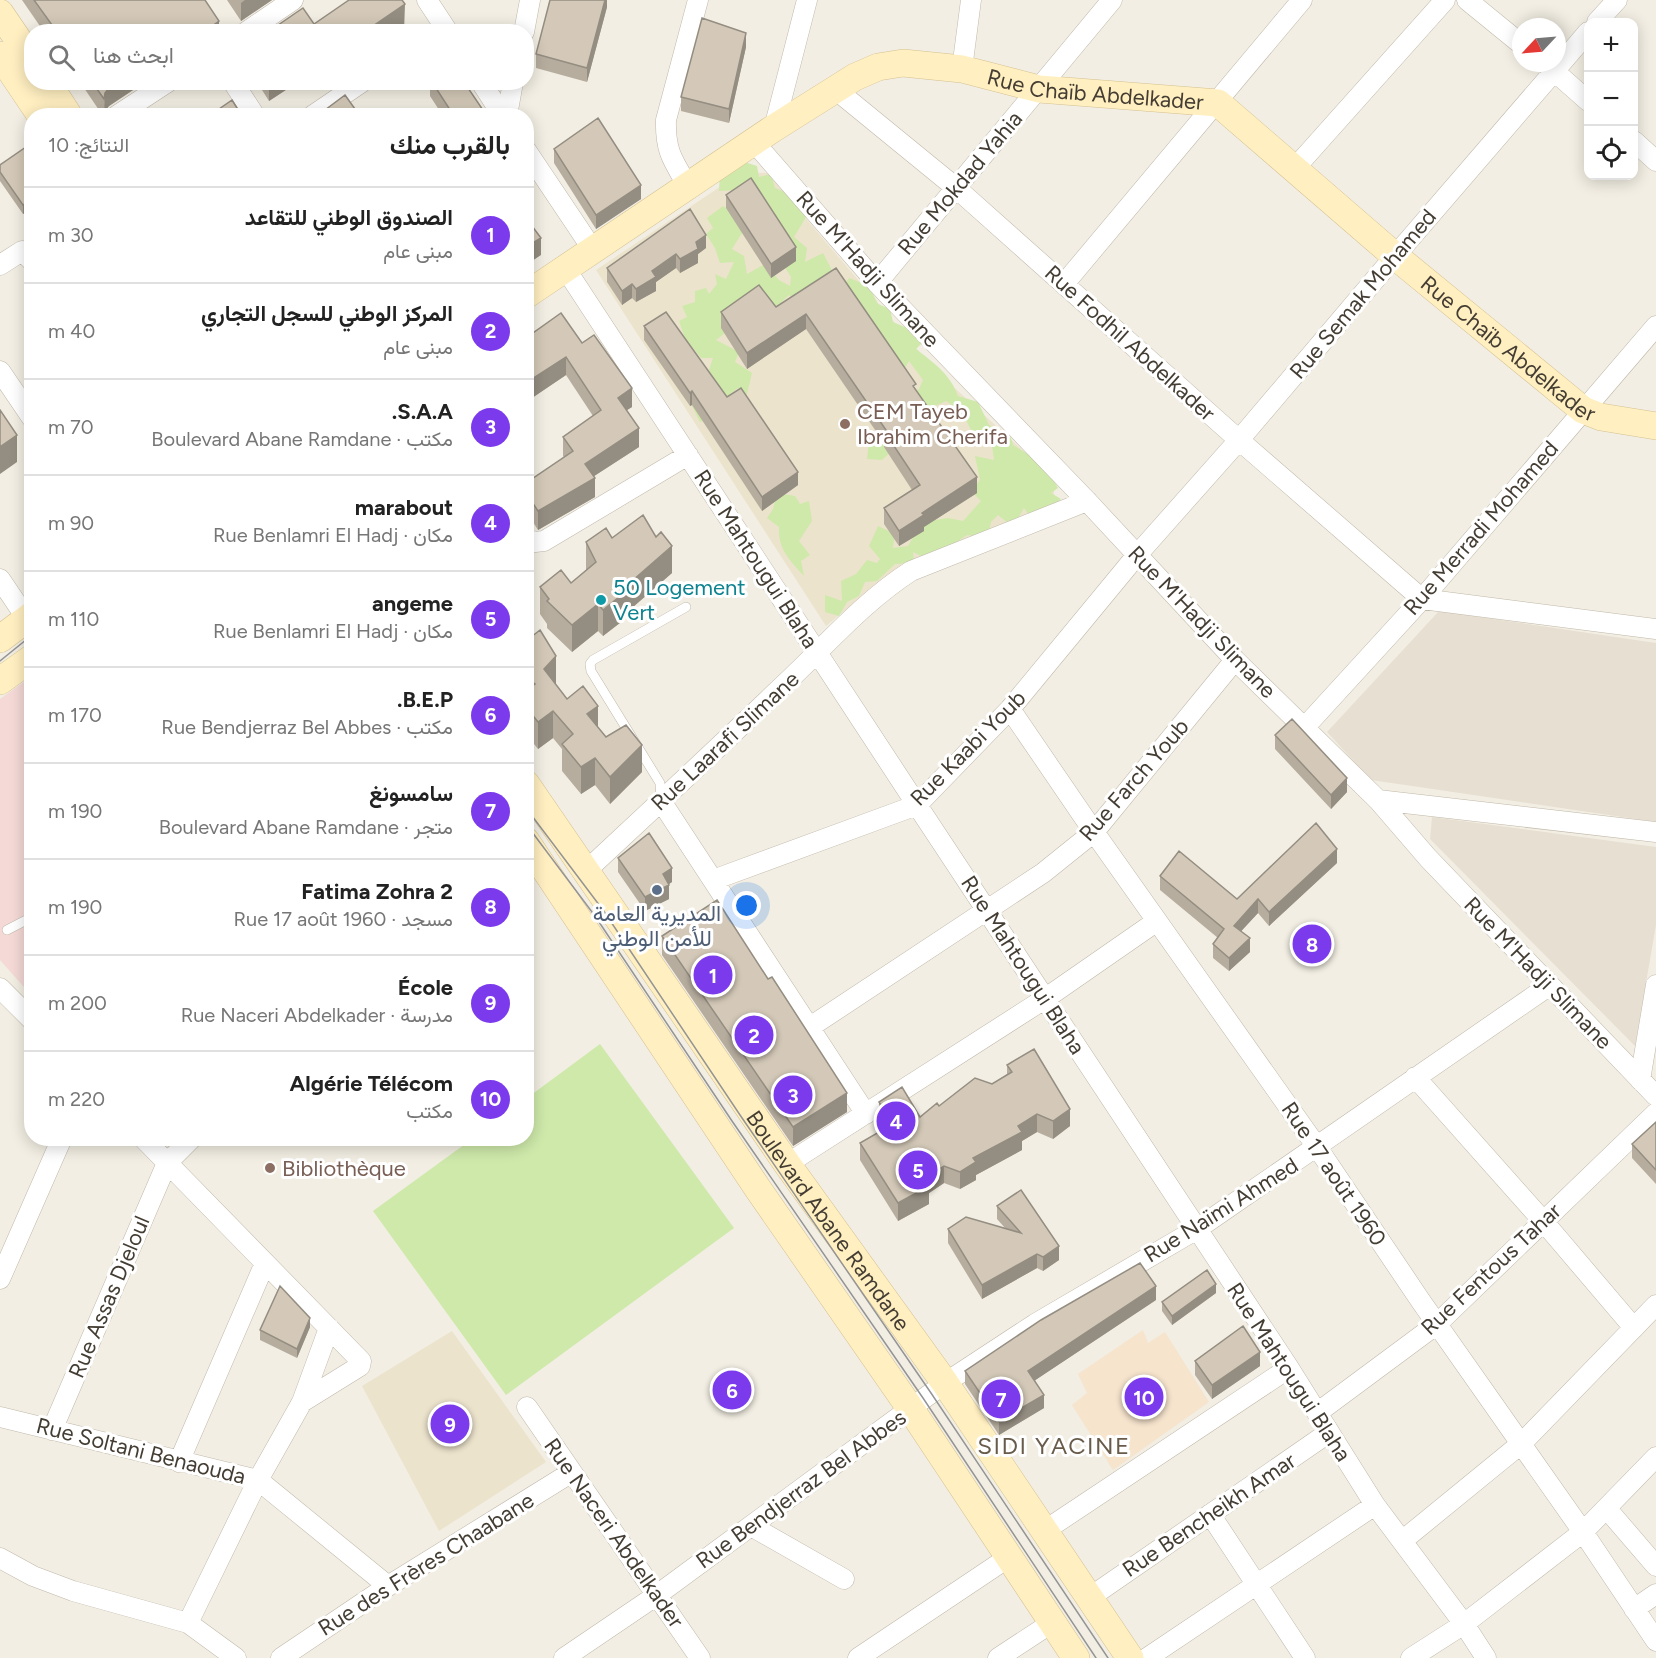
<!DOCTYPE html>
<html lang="ar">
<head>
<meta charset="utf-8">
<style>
  body { margin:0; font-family:Figtree,Vazirmatn,sans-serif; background:#f2f2f2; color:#222; direction:rtl }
  .controls { position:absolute; right:18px; top:18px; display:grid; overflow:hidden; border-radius:12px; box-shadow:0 3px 15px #0003 }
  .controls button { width:54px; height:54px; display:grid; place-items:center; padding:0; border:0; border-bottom:2px solid #e0e0e0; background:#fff; color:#222; font:30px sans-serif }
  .compass { position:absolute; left:1512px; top:18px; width:54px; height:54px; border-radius:50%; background:#fff; box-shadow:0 3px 15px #0003; rotate:244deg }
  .you { position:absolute; left:747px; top:906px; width:21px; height:21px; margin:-15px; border:4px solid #fff; border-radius:50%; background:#1a73e8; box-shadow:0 0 0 9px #1a73e833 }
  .badge { display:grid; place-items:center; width:39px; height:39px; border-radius:50%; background:#7c3aed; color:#fff; font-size:20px; font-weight:700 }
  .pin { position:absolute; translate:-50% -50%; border:3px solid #fff; box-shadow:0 2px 6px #0006 }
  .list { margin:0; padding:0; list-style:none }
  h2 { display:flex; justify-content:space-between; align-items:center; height:78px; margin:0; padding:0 24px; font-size:26px }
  h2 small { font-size:20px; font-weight:400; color:#767676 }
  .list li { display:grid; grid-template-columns:39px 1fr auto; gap:18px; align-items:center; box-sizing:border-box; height:96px; padding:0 24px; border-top:2px solid #e0e0e0 }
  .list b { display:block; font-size:22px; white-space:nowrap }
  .list p { margin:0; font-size:20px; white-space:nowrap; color:#767676 }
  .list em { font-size:20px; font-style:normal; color:#767676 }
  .icon { flex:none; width:33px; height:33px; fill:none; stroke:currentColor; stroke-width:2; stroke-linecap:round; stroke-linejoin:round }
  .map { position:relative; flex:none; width:1656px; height:1658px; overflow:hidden; direction:ltr }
  .search { position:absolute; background:#fff; box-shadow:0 3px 15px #0003; left:24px; top:24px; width:510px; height:66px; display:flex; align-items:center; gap:15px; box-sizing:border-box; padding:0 21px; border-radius:24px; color:#767676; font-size:22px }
  .panel { position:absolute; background:#fff; box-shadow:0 3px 15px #0003; left:24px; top:108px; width:510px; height:1038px; border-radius:24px; direction:rtl }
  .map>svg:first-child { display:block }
</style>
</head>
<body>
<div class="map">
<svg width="1656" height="1658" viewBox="0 0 1656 1658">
  <rect width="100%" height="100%" fill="#f2eee3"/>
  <path fill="#e7dfd1" d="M1439,611L1656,643V822L1371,780L1327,732Z
    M1432,817L1656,847V925L1635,1046L1430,839Z"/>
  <path fill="#f6e4cd" d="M1143,1330L1148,1343L1165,1332L1209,1402L1113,1470L1072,1405L1087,1393L1078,1374Z"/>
  <path fill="#ece3cc" d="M742,172L767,173L934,369L1054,479V502L890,573L826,626L596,270Z
    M452,1331L546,1462L439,1531L362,1386Z"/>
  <path fill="#f4d9d6" d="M31,677V995L0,960V699Z"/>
  <path fill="#cee9aa" d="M741,161L757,166L759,177L771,174L775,188L795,196L809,212L794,237L807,248L805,262L823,253L837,280L802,306L789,295L774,309L729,330L716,340L739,352L735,362L752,373L746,398L738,388L730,394L724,418L712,417L700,422L690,402L715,383L709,370L713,358H701L685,338L679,321L687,317L682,306L695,302V291L706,288L709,294L717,284L715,274L726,279L734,262L720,263L715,248L706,234L713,228L707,218L723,206L735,214L744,230L732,249L744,256L747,274L765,264L779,280L790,286L791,277L782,263L788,243L780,221L765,224L737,190L719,191L720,172Z
    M849,278L869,286L878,304L890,309L893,322L916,332L922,343L916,349C933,362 951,375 958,396L978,402L989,425L1011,438L1013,445L1031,456L1049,472L1058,488L1051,493L1061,499L1047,513L1030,517L1024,508L1013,527L998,515L991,522L988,538L967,535L929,560L913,552L914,563L895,564L877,581L865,582L859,596L847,602L839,616L825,612V595L842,601L841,581L856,574L867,560L877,563L880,559L869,546L878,526L895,534L893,548L908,546L922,522L948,518L963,521L981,501L971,491L980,480L975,456L994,460L991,439L972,432L962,412L946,401L933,407L917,428L882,460L867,459L870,435L885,430L896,401L919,389L923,380L909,361L902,373L844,285Z
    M777,493L795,496L800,504L809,501L812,521L799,541L810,555L801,561L804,576C790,560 778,550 779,527L767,518L773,509Z
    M600,1044L734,1228L506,1395L373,1211L472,1139L526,1138L527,1098Z"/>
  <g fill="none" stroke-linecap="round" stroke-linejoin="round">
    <g stroke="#c1b8a9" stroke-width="10">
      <path id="lane" d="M661,799L660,783L591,671L590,664L593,660L686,607
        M7,930L32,917"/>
    </g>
    <g stroke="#c1b8a9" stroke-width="21">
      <path id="street" d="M427,0L448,32
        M1467,0L1521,44
        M1597,22L1617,0
        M246,32L293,0
        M524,32L530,0
        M1545,63L1588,101
        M962,69L971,0
        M233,82L255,116
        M481,82L503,116
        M835,89L955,187L1239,440L1422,599L1656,629
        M116,116L168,82
        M312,116L362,82
        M507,116L513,82
        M774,128L807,0
        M1634,141L1656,161
        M754,142L877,283L1087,501L1235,660L1378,800L1428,858L1656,1096
        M526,150L593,250
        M1295,168L1445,0
        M688,186C673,161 665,151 666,120L698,0
        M0,265L22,251L32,261
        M565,268L917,805L1289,1368L1375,1505L1464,1624L1486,1658
        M877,283L1112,0
        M1064,284L1302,0
        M0,371L32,418
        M526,539L535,542L544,541L688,455
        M0,579L27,619
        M1010,709L1094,832L1317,1147L1420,1300L1583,1532L1656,1641
        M1304,728L1422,599L1656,326
        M1378,800L1656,832
        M661,801L866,1114
        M587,870C656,806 724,742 792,677C831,640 866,600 911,571L1087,501
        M713,880L917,805L1010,709L1137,555L1239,440L1395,256L1588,32
        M0,988L32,1020
        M810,1027L1043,873L1094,832L1235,660
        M1415,1077L1543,1221L1634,1328
        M1640,1080L1656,985
        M143,1138L361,1361L360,1366L302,1402
        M787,1164L1046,998L1157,921
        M0,1279L62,1138
        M527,1407L700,1658
        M1317,1413L1437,1324L1656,1113
        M0,1417L258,1480L388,1586
        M52,1430L167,1163L192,1138
        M179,1462L265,1263
        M1607,1509L1656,1566
        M1210,1514L1305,1658
        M751,1526L844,1579
        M1044,1531L1289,1368
        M1402,1541L1522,1443L1656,1305
        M0,1558L33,1576L73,1591L188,1623L236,1658
        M1089,1598L1328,1433
        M1634,1609L1656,1594
        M188,1623L258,1480L302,1402L329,1328
        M281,1658L388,1586L572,1472
        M564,1658L657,1595L945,1383L1035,1324L1197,1229L1550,985
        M858,1658L1009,1557
        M998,1658L1053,1622
        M1147,1658L1375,1505
        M1411,1658L1464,1624L1583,1532L1656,1457"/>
    </g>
    <g stroke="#d4c191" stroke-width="28">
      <g id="secondary">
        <path d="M0,13L32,60"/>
        <path d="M0,55L41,116"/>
        <path d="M47,82L69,116"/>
        <path id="s1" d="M526,295L774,128L855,77L878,67L903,63L962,69L1039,89L1218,103L1395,256L1583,410L1601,417L1656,426"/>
        <path d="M0,639L32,615"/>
        <path d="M0,681L32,658"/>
        <path id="s2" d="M526,784L787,1164L945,1383L1130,1658"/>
        <path d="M526,841L758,1189L910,1408L1076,1658"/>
      </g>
    </g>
    <use href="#lane" stroke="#fff" stroke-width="9"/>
    <use href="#street" stroke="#fff" stroke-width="20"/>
    <use href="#secondary" stroke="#ffefc1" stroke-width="27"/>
    <path stroke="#949494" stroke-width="1.5" d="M0,661L32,635
      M526,808L603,910L740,1115L931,1393L1108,1658
      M526,824L595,916L732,1121L923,1398L1096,1658"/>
  </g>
  <path fill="#b6ad9e" d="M22,0H205L219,32H44Z
    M227,0H272L241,21Z
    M607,0V7L587,82L536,68V54Z
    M746,47L729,123L681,111V97Z
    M80,82H145L109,106L105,111V116H103Z
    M257,82H298L269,101Z
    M430,82H464L487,116H443L430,96Z
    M554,149L641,199L596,229L554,163Z
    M32,155V211L30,209L23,214L0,181V165Z
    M726,195L796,261L771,278L726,208Z
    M706,248L698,254V263L680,273L676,268L656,282V291L636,302L632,298L622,305L607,282V268Z
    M836,268L916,390L977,493L924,527V531L899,546L884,524V508L912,490L884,447V443L806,329L747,369L721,328V312L776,307Z
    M644,326L798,485L762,511L692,405L690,406L644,340Z
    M526,338L582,343L632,407L626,410L639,447L594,476L595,497L538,530L526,511V483L564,457L563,456V437L593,416L566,375L529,400L526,396Z
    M32,504V537L25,527V509Z
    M612,538L672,573L625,614V619L603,636L598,631L572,652L547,628V624L540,614V587L571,583L586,570V542Z
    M526,641L556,683L555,684L567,699L598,728L606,737L642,772L610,804L595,785L581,794L562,771V749L553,738L538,749L526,734Z
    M1275,735L1347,792L1331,809L1275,749Z
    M618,858L672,882L668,884L669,899L645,911L618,872Z
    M1337,863L1269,926L1258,913L1241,931L1250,952L1229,971L1213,958V944L1218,938L1160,890V876L1237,899Z
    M662,936L847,1112L793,1146L662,955Z
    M1007,1065L1070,1126L1053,1139L1037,1132L1022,1141V1150L976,1175V1180L960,1189L944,1183L929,1193V1204L898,1221L860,1160V1143L884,1129L879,1120V1102L920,1117L939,1106L992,1084L1007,1074Z
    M1656,1122V1184L1632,1158V1144Z
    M997,1206L1059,1260L1043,1271L1037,1268L982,1299L948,1243V1229L1005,1228L997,1219Z
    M1216,1293L1172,1325L1162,1311V1302Z
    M1156,1300L1035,1380L1044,1408L999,1435L965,1384V1371Z
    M310,1327L297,1358L260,1340V1330Z
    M1195,1361L1260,1366L1212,1399L1195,1375Z"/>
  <path fill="#948d81" d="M245,0H272L241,21V3Z
    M605,0H607V7L587,82V68Z
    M405,4L404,32H364Z
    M219,21V32H204Z
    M344,26V32H336Z
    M746,33V47L729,123V109Z
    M117,82H145L109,106L105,111L104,116L105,93L109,88Z
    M269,82H298L269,101Z
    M641,185V199L596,229V215Z
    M30,200V209L23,214V205Z
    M706,235V248L698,254V263L680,273V259L696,242Z
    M541,238V255L526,265V247Z
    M796,247V261L771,278V264Z
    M676,254V268L656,282V291L636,302V289L652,271Z
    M632,284V298L622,305V291Z
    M806,314V329L747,369V353Z
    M566,357V375L529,400V381Z
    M632,388V407L618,416V398Z
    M692,391V405L690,406V393Z
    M639,428V447L585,482V464Z
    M17,435V462L0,474V447Z
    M798,472V485L762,511V497Z
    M977,477V493L924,527V531L899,546V531L922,513Z
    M595,478V497L538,530V511Z
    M672,546V573L625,614V619L603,636V610L623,589Z
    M598,604V631L572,652V625Z
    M556,656V683L544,696V669Z
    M598,706V733L587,714Z
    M553,711V738L538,749V722Z
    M642,745V772L610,804V777Z
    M595,758V785L581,794V767Z
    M1347,778V792L1331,809V795Z
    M1337,849V863L1269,926V912Z
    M672,868V882L665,887L669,885V899L645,911V897L663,874Z
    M1258,899V913L1234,939V926Z
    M1250,938V952L1229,971V958Z
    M847,1093V1112L793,1146V1127Z
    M1070,1109V1126L1053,1139V1121Z
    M1037,1114V1132L1022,1141V1150L976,1175V1180L960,1189V1172L973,1158L1018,1126Z
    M944,1166V1183L929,1193V1204L898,1221V1203L923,1179Z
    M1059,1246V1260L1043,1271V1257Z
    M1037,1254V1268L982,1299V1285Z
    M1216,1284V1293L1172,1325V1316Z
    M1156,1286V1300L1028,1385V1371Z
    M310,1318V1327L297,1358V1349Z
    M1260,1352V1366L1212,1399V1385Z
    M1044,1395V1408L999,1435V1421Z"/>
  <path fill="#d4c9b8" stroke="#948d81" stroke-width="1.5" d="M34,0H205L219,21L204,32H57Z
    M349,0H402L405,4L364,32H347L344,26L336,32H268L303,8L314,24Z
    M550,0H605L587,68L536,54Z
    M702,18L746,33L729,109L681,97Z
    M92,82H117L109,88L105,93L104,99Z
    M432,82H464L487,116H454Z
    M345,95L360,116H317Z
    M232,100L242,116H209Z
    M598,118L641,185L596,215L554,149Z
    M26,147L32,155V202L30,200L23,205L0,172V165Z
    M751,178L796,247L771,264L726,195Z
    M690,209L706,235L696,242L698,249L680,259L676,254L652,271L656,277L636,289L632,284L622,291L607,268Z
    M526,218L541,238L526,247Z
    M836,268L916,384L913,386L977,477L922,513L924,515L899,531L884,508L920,485L884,431L886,430L806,314L747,353L721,312L759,285L776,307Z
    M666,312L727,397L741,388L798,472L762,497L692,391L690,393L644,326Z
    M561,313L582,343L594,335L632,388L618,398L639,428L585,464L595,478L538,511L526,493V483L573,451L563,437L601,410L566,357L529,381L526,378V338Z
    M0,410L17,435L0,447Z
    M32,504V519L25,509Z
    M643,515L656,537L661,532L672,546L623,589L625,592L603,610L598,604L572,625L547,601L549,599L540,587L561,570L571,583L596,562L586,542L606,528L612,538Z
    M540,630L556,656L544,669L567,699L583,686L598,706L587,714L606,737L626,725L642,745L610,777L595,758L581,767L562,744L573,734L553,711L538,722L526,707V691L535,684L526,677V641Z
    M1292,719L1347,778L1331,795L1275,735Z
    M1316,823L1337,849L1269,912L1258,899L1234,926L1250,938L1229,958L1213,944L1224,929L1160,876L1179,851L1237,899Z
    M649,833L672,868L663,874L669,885L645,897L618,858Z
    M717,900L768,979L772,977L847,1093L793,1127L662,936Z
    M1034,1049L1070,1109L1053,1121L1037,1114L1018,1126L1022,1132L973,1158L976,1162L960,1172L944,1166L923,1179L929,1186L898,1203L860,1143L893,1124L879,1102L902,1087L920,1117L937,1103L939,1106L975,1078L992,1084L1012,1072L1007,1065Z
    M1656,1122V1170L1632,1144Z
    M1021,1190L1059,1246L1043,1257L1037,1254L982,1285L948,1229L966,1217L1021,1233L997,1206Z
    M1140,1263L1156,1286L1028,1371L1044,1395L999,1421L965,1371L1041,1320Z
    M1207,1270L1216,1284L1172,1316L1162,1302Z
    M280,1286L310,1318L297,1349L260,1330Z
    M1243,1326L1260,1352L1212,1385L1195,1361Z"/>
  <g fill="#8d6e63" stroke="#fff" stroke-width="2">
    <circle cx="845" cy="424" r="6"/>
    <circle cx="270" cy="1168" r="6"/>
  </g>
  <circle fill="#0f9aa8" stroke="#fff" stroke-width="2" cx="601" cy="600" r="6"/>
  <circle fill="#5c6f8a" stroke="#fff" stroke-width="2" cx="657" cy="890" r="6"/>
  <g text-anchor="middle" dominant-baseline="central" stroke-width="6" stroke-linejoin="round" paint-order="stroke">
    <g font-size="22" fill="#443d33" stroke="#fff">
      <text stroke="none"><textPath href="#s1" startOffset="640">Rue Chaïb Abdelkader</textPath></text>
      <text transform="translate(960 183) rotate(-50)">Rue Mokdad Yahia</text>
      <text transform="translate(868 269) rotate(48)">Rue M'Hadji Slimane</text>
      <text transform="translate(1363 294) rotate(-50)">Rue Semak Mohamed</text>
      <text transform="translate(1130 343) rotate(42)">Rue Fodhil Abdelkader</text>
      <text stroke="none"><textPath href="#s1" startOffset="1144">Rue Chaïb Abdelkader</textPath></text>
      <text transform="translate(1481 528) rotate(-49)">Rue Merradi Mohamed</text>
      <text transform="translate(756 559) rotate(57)">Rue Mahtougui Blaha</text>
      <text transform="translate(1202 622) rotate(46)">Rue M'Hadji Slimane</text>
      <text transform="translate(725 741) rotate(-43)">Rue Laarafi Slimane</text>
      <text transform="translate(968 748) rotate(-45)">Rue Kaabi Youb</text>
      <text transform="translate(1134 780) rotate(-49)">Rue Farch Youb</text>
      <text transform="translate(1023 965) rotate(57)">Rue Mahtougui Blaha</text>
      <text transform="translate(1538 973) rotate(46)">Rue M'Hadji Slimane</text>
      <text transform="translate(1334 1174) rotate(56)">Rue 17 août 1960</text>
      <text transform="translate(1221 1210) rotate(-32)">Rue Naïmi Ahmed</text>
      <text stroke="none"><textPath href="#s2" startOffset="531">Boulevard Abane Ramdane</textPath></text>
      <text transform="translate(1491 1269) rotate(-43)">Rue Fentous Tahar</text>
      <text transform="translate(109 1297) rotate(-67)">Rue Assas Djeloul</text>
      <text transform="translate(1289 1372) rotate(57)">Rue Mahtougui Blaha</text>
      <text transform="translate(141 1451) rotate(14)">Rue Soltani Benaouda</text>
      <text transform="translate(801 1489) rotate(-36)">Rue Bendjerraz Bel Abbes</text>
      <text transform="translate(1209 1515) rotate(-34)">Rue Bencheikh Amar</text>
      <text transform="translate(614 1533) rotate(55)">Rue Naceri Abdelkader</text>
      <text transform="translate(426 1564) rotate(-32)">Rue des Frères Chaabane</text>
    </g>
    <g font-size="22" fill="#785e54" stroke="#fff" text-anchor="start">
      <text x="857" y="411">CEM Tayeb<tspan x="857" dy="25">Ibrahim Cherifa</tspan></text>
      <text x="282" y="1168">Bibliothèque</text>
    </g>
    <g font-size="22" fill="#0d838f" stroke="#fff" text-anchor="start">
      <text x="613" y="587">50 Logement<tspan x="613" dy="25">Vert</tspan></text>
    </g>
    <g font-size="22" fill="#4e5e75" stroke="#fff">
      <text x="657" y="913">المديرية العامة<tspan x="657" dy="25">للأمن الوطني</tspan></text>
    </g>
    <g font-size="24" letter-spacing="1.5" fill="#685b4a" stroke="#fff">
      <text x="1054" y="1445">SIDI YACINE</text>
    </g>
  </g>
</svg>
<div class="controls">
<button>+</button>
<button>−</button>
<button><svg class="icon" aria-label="locate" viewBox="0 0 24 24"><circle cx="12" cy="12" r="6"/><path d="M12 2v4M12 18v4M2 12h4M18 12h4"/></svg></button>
</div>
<svg class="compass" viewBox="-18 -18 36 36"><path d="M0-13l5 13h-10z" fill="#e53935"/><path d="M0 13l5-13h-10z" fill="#767676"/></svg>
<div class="you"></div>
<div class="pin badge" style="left:713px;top:975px">1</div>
<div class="pin badge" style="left:754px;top:1035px">2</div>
<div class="pin badge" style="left:793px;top:1095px">3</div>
<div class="pin badge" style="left:896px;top:1121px">4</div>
<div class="pin badge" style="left:918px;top:1170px">5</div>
<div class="pin badge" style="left:732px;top:1390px">6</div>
<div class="pin badge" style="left:1001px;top:1399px">7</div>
<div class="pin badge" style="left:1312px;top:944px">8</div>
<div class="pin badge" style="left:450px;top:1424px">9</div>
<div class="pin badge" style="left:1144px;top:1397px">10</div>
<div class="search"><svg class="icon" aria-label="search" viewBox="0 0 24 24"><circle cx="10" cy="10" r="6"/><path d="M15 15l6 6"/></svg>ابحث هنا</div>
<section class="panel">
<h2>بالقرب منك<small>النتائج: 10</small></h2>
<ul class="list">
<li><span class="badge">1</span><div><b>الصندوق الوطني للتقاعد</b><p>مبنى عام</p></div><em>30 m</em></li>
<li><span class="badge">2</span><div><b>المركز الوطني للسجل التجاري</b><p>مبنى عام</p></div><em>40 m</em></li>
<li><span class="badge">3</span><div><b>S.A.A.</b><p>مكتب · Boulevard Abane Ramdane</p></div><em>70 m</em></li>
<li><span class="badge">4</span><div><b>marabout</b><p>مكان · Rue Benlamri El Hadj</p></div><em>90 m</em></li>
<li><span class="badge">5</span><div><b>angeme</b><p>مكان · Rue Benlamri El Hadj</p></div><em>110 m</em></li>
<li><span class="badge">6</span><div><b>B.E.P.</b><p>مكتب · Rue Bendjerraz Bel Abbes</p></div><em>170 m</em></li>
<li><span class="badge">7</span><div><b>سامسونغ</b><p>متجر · Boulevard Abane Ramdane</p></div><em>190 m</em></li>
<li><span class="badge">8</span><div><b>Fatima Zohra 2</b><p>مسجد · Rue 17 août 1960</p></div><em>190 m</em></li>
<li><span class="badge">9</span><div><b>École</b><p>مدرسة · Rue Naceri Abdelkader</p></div><em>200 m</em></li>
<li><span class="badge">10</span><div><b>Algérie Télécom</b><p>مكتب</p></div><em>220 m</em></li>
</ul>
</section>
</div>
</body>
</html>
